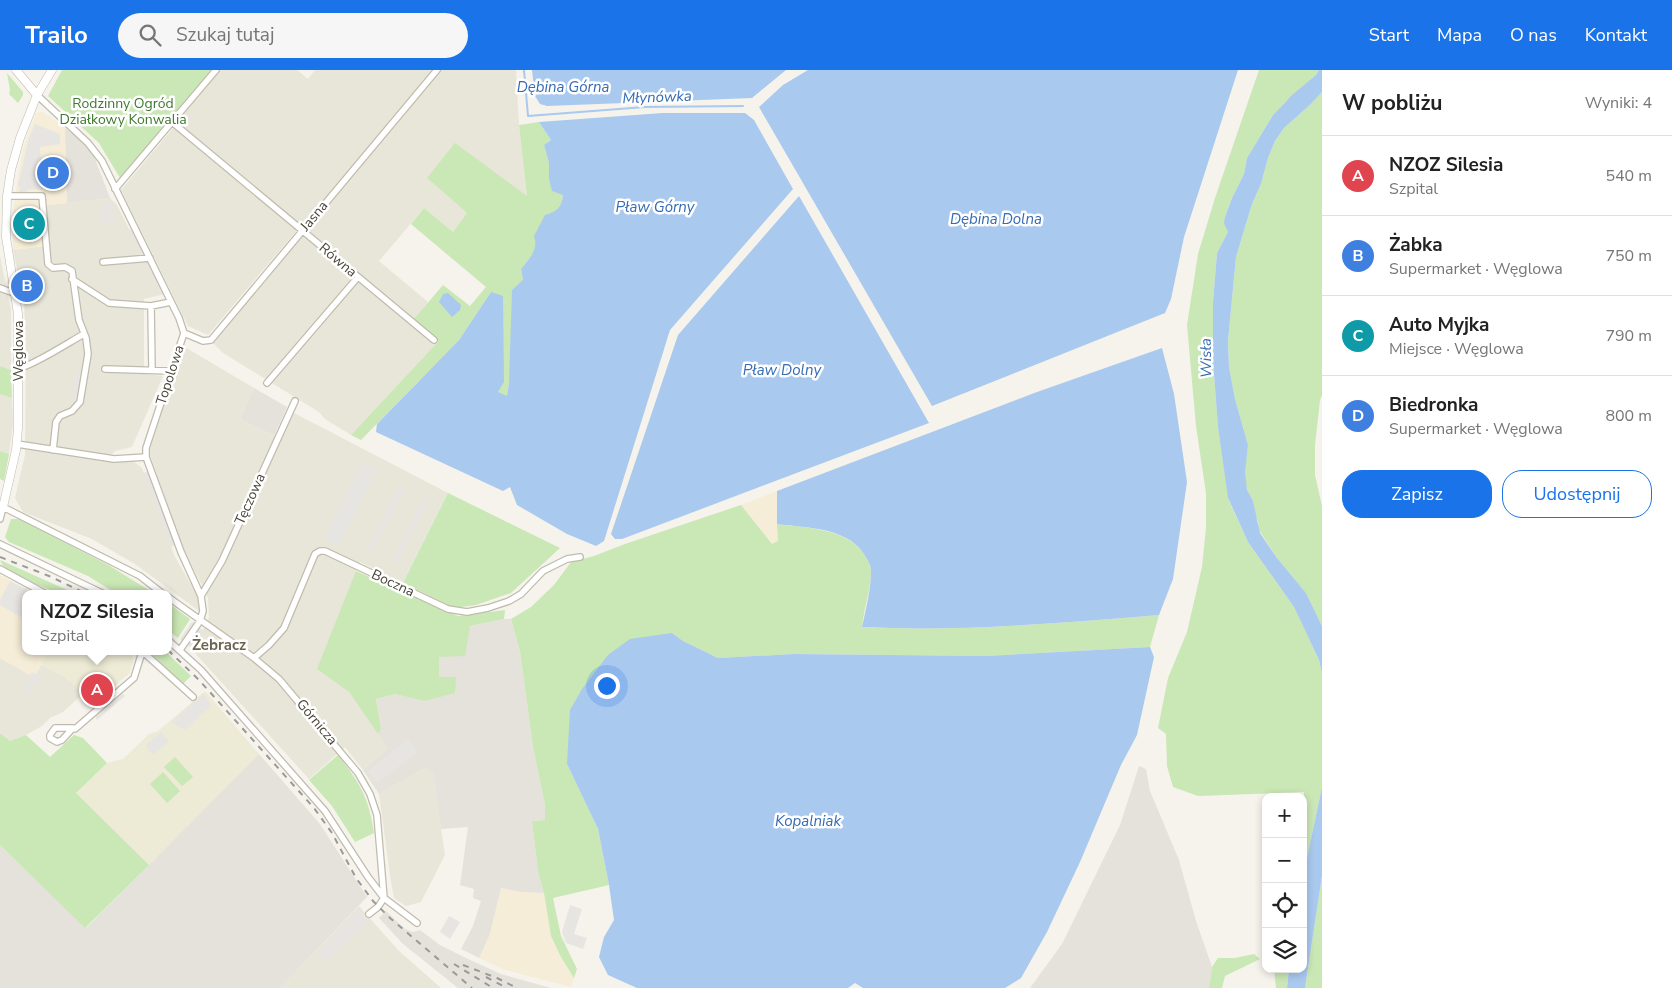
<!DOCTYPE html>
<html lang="pl">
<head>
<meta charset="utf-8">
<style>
  body { margin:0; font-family:"Nunito Sans",sans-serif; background:#f6f6f6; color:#222 }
  .controls { position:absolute; right:15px; bottom:15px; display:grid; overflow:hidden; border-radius:10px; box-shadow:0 2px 8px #0003 }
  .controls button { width:45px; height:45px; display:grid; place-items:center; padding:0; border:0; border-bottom:1px solid #e0e0e0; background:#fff; color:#222; font:25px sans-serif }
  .you { position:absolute; left:606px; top:615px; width:18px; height:18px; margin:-12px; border:4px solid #fff; border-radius:50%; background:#1a73e8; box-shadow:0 0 0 8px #1a73e833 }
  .badge { display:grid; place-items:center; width:32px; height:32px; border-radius:50%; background:#1a73e8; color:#fff; font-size:16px; font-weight:700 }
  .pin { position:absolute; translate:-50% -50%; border:2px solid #fff; box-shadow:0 1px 5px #0006 }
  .popup { position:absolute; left:22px; top:520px; width:150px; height:65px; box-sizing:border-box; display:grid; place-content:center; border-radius:10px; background:#fff; filter:drop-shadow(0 1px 4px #0005); font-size:16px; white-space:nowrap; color:#767676 }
  .popup b { font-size:19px; color:#222 }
  .popup::after { content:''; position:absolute; left:50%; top:100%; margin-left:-10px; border:10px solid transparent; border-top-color:#fff }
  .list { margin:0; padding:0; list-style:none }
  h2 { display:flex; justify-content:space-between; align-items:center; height:65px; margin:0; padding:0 20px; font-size:21px }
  h2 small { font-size:16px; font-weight:400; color:#767676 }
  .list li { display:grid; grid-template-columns:32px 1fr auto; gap:15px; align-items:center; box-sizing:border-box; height:80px; padding:0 20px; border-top:1px solid #e0e0e0 }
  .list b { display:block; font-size:19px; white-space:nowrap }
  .list p { margin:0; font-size:16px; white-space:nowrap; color:#767676 }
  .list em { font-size:16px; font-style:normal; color:#767676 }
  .actions { display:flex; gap:10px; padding:15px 20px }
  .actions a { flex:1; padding:11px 0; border:1px solid #1a73e8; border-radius:20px; text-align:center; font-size:18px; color:#1a73e8 }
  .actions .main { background:#1a73e8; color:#fff }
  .icon { flex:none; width:28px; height:28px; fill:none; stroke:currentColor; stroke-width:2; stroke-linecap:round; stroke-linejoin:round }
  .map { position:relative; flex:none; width:1322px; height:918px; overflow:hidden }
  header { display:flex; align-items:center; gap:30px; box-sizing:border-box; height:70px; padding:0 25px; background:#1a73e8; color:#fff }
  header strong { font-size:24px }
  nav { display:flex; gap:28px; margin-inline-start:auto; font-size:18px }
  .search { width:350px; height:45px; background:#f6f6f6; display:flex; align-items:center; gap:12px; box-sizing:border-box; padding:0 18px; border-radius:28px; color:#767676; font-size:19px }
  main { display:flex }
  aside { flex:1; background:#fff }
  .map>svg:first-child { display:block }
</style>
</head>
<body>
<header>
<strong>Trailo</strong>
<div class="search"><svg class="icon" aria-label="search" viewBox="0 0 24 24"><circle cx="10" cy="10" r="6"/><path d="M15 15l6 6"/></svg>Szukaj tutaj</div>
<nav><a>Start</a><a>Mapa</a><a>O nas</a><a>Kontakt</a></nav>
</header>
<main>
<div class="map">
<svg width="1322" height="918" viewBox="0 0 1322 918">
  <rect width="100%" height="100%" fill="#f5f3eb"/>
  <path fill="#e8e6d9" d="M220,0H297L308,9L315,0H433L302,156L177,52Z
    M441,0H516L519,55L527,126L427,108L467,143L453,162L424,138L379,191L428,232L415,249L440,271L351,365L325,349L319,342L223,283L212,272Z
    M174,57L298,159L208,265L188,256L121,120Z
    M110,128L117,135L160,221L163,220L165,224L144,229V304L163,306L132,377L115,381L108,389L133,391L142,398L175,487L198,527L199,541L135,494L92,469L23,442L15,428L25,385L26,276L24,233L13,180L44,176L40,136Z
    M0,186L11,240V300L0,296Z
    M183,276L254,318L240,349L280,369L294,343L448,423L403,513L360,492L318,599L349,622L388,678L363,700L345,677L309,709L193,581L209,547L208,528L181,473L149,382Z
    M0,324L12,328L13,353L9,384L0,381Z
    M0,588L34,607L41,595L62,605L84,623L63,642L50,648L42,656L26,665L10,671L0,663Z
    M427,697L433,704L445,785L421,832L406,836L394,828L391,812L379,724Z
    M359,836L398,880L441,918H280Z"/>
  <path fill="#f5edd7" d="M38,42H43L65,58L67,133L40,136L44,176L13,180V143L18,105L24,75L36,43Z
    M777,421L778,472L772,474L741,435Z
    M0,505L36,524H26V581H48L34,607L0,588Z
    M501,818L521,822L544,823L551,866L561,887L574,908L571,917L505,900L479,888L490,864Z"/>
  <path fill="#e5e2dc" d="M65,58L86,74L92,81L110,128L67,133Z
    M254,318L287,337L274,366L240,349Z
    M504,549H511L520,582L533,677L545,735V750L532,751L538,802L544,823L521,822L501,818L490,864L479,888L461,879L473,856L481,831L473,828L474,819L460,815L468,757L441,759L433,704L427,697L379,724L363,700L388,678L378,664L381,659L376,629L395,624L424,631L439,607V587L470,556Z
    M259,684L320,754L367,827L280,918H0V775L86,858Z
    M1139,696L1146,699L1150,721L1179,790L1196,851L1212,897L1209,918H1030L1062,874L1120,755Z
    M386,841L405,859L413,862L420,860L440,875L466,888L501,904L551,918H458L403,874L379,848Z"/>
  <path fill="#edead5" d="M48,581H132L133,592L129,604L113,617L102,607L84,623L62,605L41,595Z
    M205,621L259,684L149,795L76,723L107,693L123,689L149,664L158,661Z"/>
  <path fill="#cae7b6" d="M62,0H211L120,108L99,73L48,26Z
    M1259,0H1319L1316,5L1285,32L1273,45L1247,88L1244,104L1232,128L1225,147L1228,162L1217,183L1213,232V291L1218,357L1229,431L1248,472L1294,537L1319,590L1322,603V717L1303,807L1304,722L1198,726L1173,717L1167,696L1166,664L1158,658L1168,608L1187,562L1202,497L1206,457V423L1196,356L1187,255L1198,184L1215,128Z
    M7,3L23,22V25L18,33L9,24L10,20Z
    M1322,22V325L1320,330L1315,375V405L1322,436V556L1306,523L1277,488L1259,460L1258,451L1255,443L1253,431L1248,423L1245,412V396L1248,375L1235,329L1229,297L1228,271L1236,187L1252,134L1261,114L1268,88L1275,71L1284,58L1311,34Z
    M539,52L551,70L544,75L549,93V109L563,125L562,134L555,143L537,174L533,184L521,199L523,210L507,327L498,323L491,222L459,270L361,370L351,365L439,271L414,249L443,215L470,236L486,217L411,154L424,138L453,162L467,143L427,108L455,73L527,126L519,55Z
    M0,296L11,300L12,328L0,324Z
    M0,381L9,384L4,411L0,409Z
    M448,423L560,478L511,523L476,535L454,538L403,513Z
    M741,435L772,474L778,471L777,454C808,458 851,458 867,489C869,493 871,496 871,500C871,519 864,538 862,557C962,562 1060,553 1159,545L1150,577L986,586L794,584L718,588L683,571L672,563L567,694L598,759L609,815L553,828L561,866L577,899L574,908L561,887L551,866L544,823L538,802L532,751L545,750V735L533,677L520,582L511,549L531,537L554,515L571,492L594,486L625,474Z
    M11,449H20L110,496L155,524H117L88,506L9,472L5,467Z
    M0,490L76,524H55L56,522C42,516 4,505 0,490Z
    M356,501L458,546L505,540L504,549L470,556L465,586L439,587V607H456L455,623L424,631L395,624L376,629L381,659L378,664L349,622L317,599Z
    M168,533L190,549L178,568L168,560Z
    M149,581H165L191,606L183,614Z
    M0,663L10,671L26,665L50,687L74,665L83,668L107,693L76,723L149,795L85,858L0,775Z
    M338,685C360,713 369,728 374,763L355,772L332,736L309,710Z
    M175,687L193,707L182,716L164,697Z
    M163,702L180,721L167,733L150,714Z
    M1322,806V918H1305Z
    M1254,884L1260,889L1225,906L1222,918H1209L1212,897L1218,888H1235Z
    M1274,899H1289L1287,918H1276Z"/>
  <path fill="#e7e5e2" d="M35,54L60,64V74L40,77L43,120L29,119L22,126L18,124L20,117L18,116L28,71Z
    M110,133L117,151L102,153L101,134Z
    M131,159L163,220L160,221L129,160Z
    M75,301L85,302L80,332L72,331Z
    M362,392L377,399L339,475L324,468Z
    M150,401L177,474L171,477L143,403Z
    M399,415L405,418L373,482L368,480Z
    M424,428L429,430L397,494L392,492Z
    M10,511L35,524H26V550L0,535V530Z
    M192,552L204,561L192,578L180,569Z
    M32,602L41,607L31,625L22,621Z
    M121,622L125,626L97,650L95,645Z
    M203,624L212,635L185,660L171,652Z
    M161,662L169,671L153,685L145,676Z
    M408,669L418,682L377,713L368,701Z
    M570,835L582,839L574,864L587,868L583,879L566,873L562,862Z
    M359,839L369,852L326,892L317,883Z
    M449,846L460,852L450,869L440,862Z"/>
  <path fill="#aac9ee" d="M532,0H786L752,28L547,36L540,34L535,26Z
    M808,0H1238L1184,167L1171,229L1165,243L932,336L759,37L783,15Z
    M1319,0H1322V22L1311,34L1284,58L1275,71L1268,88L1261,114L1252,134L1236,187L1228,271L1229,297L1235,329L1248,375L1245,402L1247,420L1253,431L1260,463L1277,488L1306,523L1322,556V603L1319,590L1294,537L1248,472L1228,428L1218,357L1213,291V232L1217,183L1228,162L1224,153L1225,147L1232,128L1244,104L1247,88L1273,45L1292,25L1316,5Z
    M663,43H745L754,50L793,119L670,260L604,471L596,476L567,464L517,435L510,417L503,421L376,362L377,354L459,270L491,222L503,226L504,312L498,322L507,326L509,313L512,220L523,210L521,199C529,189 539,180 534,166L545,145C557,142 562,137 563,125L552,121L549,109V93L544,75L551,70L539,52Z
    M799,126L929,353L622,469H615L611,464L678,265Z
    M448,223L461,235L460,240L452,247L439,232L443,224Z
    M1162,278L1174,324L1187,412L1173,509L1159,545C1060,553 961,562 862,557C866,539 871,519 871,500C871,496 869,493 867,489C851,457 808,458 777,454V421L1037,322Z
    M672,563L683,571L718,588L794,584L986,586L1150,577L1154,587L1137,665L1121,695L1080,792L1047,862L1021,908L1005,918H863L855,913L848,918H637L608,905L599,887L604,867L614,850L609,815L598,759L567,694L570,640L582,619L608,585L630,569Z
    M1322,717V806L1305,918H1287L1289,899H1303V807Z"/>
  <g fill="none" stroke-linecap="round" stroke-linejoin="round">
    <path stroke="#aac9ee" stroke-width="2" d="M524,0L528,46L645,37L743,36"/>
    <g stroke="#c0bcad" stroke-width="8">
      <path id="minor" d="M37,25L88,73L102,91L179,248L184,263L146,378V387L181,482L201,526L203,541L200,551L180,580
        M172,52L434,270
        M115,119L216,0
        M7,126H42L48,194L53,198L65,197L72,201L79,250L86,268L88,284L80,332L72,341L60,346L56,352L53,380
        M103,192L150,188
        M72,209L109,233L151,236L171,232
        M0,218L11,222L16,221
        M151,236L152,300
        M184,263L203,271L211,270L437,0
        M19,298C31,297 71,271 84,264
        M105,299L171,301
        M267,313L358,207
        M17,374L114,389L146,387
        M0,449L3,437L140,506L163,524
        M0,474L104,524
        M0,499L46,524
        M201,526L222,491L295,331
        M168,527L254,588L279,609L358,703L370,724L377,745L384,828
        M168,570L201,600L325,741L368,807L384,828L417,853
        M142,581L193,627
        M254,588L269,575L284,558L315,484L320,481H325L448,539L467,542L488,538L509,531L521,524L543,501L567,489L580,487
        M73,658H55L50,665V668L57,672L62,670L73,658L75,659L134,608L142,582
        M369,844L378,837L384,828"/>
    </g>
    <g stroke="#c0bcad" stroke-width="9">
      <path id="tertiary" d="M16,0L37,25
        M0,436L3,437L16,380L18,358V244L6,167L7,126L11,100L20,68L37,25L52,0"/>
    </g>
    <use href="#minor" stroke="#fff" stroke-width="5.5"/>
    <use href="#tertiary" stroke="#fff" stroke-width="8"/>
    <path stroke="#999" stroke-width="2" stroke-dasharray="6 6" stroke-linecap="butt" d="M0,487L49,506L87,524
      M168,580L199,610L314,738L332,763L356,808L373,831L390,848L472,918
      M454,894L493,918
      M463,895L497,908L517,918
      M486,907L507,918"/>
  </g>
  <g text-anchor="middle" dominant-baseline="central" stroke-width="5" stroke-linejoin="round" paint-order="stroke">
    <g font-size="14" fill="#3f792d" stroke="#fff">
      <text x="123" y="33">Rodzinny Ogród<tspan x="123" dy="16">Działkowy Konwalia</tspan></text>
    </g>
    <g font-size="14" fill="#494539" stroke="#fff">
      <text transform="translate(314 146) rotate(-50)">Jasna</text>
      <text transform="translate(338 190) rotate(40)">Równa</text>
      <text transform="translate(18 281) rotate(-90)">Węglowa</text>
      <text transform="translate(170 305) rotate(-72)">Topolowa</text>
      <text transform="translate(250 429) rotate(-66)">Tęczowa</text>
      <text transform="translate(393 513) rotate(25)">Boczna</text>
      <text transform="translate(317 652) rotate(50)">Górnicza</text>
    </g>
    <g font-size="15" font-style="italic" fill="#356bb2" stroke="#fff">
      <text x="563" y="17">Dębina Górna</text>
      <text transform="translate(657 27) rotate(-2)">Młynówka</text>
      <text x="655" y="137">Pław Górny</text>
      <text x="996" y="149">Dębina Dolna</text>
      <text transform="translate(1206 288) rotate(-91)">Wisła</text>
      <text x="782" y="300">Pław Dolny</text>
      <text x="808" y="751">Kopalniak</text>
    </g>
    <g font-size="15" font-weight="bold" fill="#6b6450" stroke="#fff">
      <text x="219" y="575">Żebracz</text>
    </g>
  </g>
</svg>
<div class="controls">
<button>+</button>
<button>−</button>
<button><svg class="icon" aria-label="locate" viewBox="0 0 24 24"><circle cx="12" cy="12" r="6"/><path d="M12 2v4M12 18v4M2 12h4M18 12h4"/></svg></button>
<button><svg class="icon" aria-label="layers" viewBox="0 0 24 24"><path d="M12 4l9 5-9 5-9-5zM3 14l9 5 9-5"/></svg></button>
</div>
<div class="you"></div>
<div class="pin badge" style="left:97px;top:620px;background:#e0444e">A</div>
<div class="popup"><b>NZOZ Silesia</b>Szpital</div>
<div class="pin badge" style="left:27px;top:216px;background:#3f7fe0">B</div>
<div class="pin badge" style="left:29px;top:154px;background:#0f9aa8">C</div>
<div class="pin badge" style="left:53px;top:103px;background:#3f7fe0">D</div>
</div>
<aside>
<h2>W pobliżu<small>Wyniki: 4</small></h2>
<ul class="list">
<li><span class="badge" style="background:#e0444e">A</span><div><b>NZOZ Silesia</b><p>Szpital</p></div><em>540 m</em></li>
<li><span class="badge" style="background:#3f7fe0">B</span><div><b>Żabka</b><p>Supermarket · Węglowa</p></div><em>750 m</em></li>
<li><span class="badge" style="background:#0f9aa8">C</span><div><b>Auto Myjka</b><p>Miejsce · Węglowa</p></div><em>790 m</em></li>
<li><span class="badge" style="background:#3f7fe0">D</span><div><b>Biedronka</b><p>Supermarket · Węglowa</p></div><em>800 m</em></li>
</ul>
<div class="actions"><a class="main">Zapisz</a><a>Udostępnij</a></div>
</aside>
</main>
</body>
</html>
